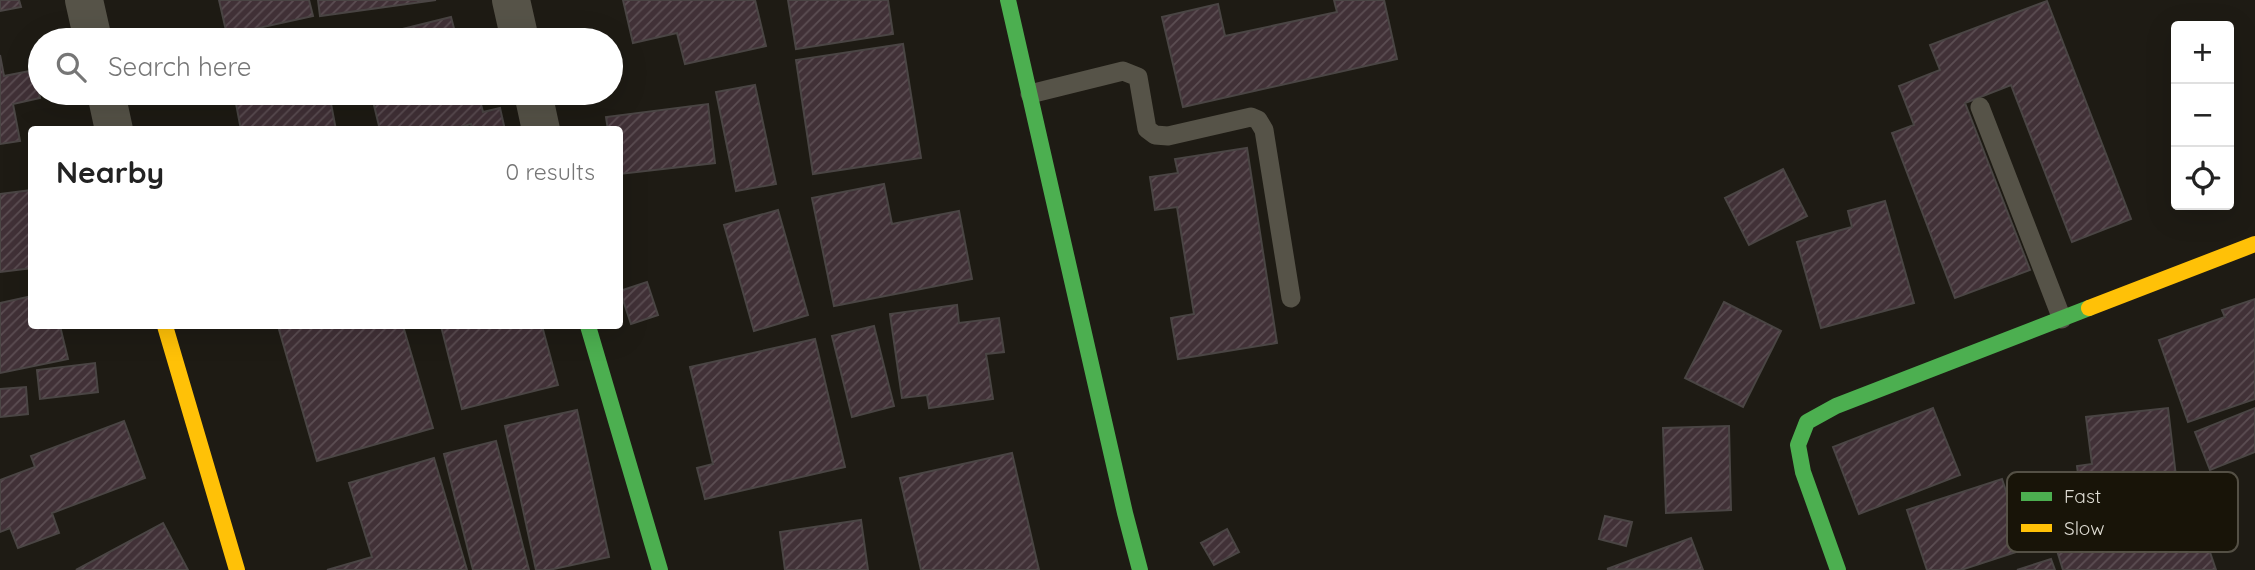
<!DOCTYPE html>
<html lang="en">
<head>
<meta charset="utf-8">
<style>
  body { margin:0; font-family:Quicksand,sans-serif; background:#f2f2f2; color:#222 }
  .controls { position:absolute; right:21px; top:21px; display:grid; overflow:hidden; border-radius:7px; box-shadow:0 7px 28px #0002 }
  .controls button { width:63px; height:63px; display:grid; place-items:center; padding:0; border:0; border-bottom:2px solid #e0e0e0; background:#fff; color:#222; font:35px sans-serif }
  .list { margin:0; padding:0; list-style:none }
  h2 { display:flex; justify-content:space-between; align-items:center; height:91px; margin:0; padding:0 28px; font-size:30px }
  h2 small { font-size:23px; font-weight:400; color:#767676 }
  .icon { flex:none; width:38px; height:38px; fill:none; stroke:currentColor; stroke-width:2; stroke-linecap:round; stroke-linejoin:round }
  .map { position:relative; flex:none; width:2255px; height:570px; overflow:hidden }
  .search { position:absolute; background:#fff; box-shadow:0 7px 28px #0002; left:28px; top:28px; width:595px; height:77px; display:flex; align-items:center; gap:18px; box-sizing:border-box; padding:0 24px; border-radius:38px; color:#767676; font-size:26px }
  .panel { position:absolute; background:#fff; box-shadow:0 7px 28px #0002; left:28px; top:126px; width:595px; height:203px; border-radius:7px }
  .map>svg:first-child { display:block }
</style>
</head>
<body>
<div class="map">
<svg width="2255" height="570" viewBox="0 0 2255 570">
  <defs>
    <pattern id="building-hatch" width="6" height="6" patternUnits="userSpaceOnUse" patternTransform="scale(1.75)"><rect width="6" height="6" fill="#413137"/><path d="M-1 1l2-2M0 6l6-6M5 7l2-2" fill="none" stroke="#5c4e53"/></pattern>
  </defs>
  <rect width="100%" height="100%" fill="#1e1b14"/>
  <path fill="url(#building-hatch)" stroke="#4a4544" stroke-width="2" d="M0,0H19L21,7L0,11Z
    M219,0H309L313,16L227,35Z
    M318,0H436L320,16Z
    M623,0H755L766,46L685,64L677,33L633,43Z
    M788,0H888L893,34L796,49Z
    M1334,0H1384L1397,59L1183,107L1162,17L1218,4L1225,36L1337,12Z
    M2047,1L2131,219L2072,242L2011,85L1965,103L2030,270L1955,298L1892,133L1914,125L1899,86L1940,70L1930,45Z
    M451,17L457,40H358Z
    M903,44L921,158L813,174L796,60Z
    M0,55L4,76L35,70L40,98L13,104L20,141L0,144Z
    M755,85L776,184L736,191L716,92Z
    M234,93H329L336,130H241Z
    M371,93H478L483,112L500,108L505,130H472L471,124L450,130H380Z
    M708,104L715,163L620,174V130H608L606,117Z
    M1247,148L1277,343L1178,359L1171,318L1194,314L1177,207L1155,210L1150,177L1178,173L1175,159Z
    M1783,169L1807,216L1749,245L1725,198Z
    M884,184L892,224L959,211L972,279L834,306L812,198Z
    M32,190V268L0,272V194Z
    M1885,201L1914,303L1821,328L1797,242L1852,227L1848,211Z
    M778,210L808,315L754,331L724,225Z
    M647,282L658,315L631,324L620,291Z
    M32,296V326H60L68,359L0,373V303Z
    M2255,299V399L2188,422L2159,340L2225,317L2222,310Z
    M1724,302L1781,331L1743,407L1685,378Z
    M957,305L959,323L999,318L1004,352L986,354L993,399L929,408L927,395L902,398L890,314Z
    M278,326H403L433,428L317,461Z
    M441,326H542L558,385L462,409Z
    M874,326L894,406L852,417L832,336Z
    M815,339L845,467L705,499L697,468L713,464L690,367Z
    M95,363L98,392L40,399L37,370Z
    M26,387L28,414L0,417V389Z
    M1933,408L1960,475L1859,514L1833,447Z
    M2168,408L2177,485L2081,496L2077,466L2092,464L2086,417Z
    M2255,408V452L2210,470L2195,432Z
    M577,410L609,557L549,570H536L505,426Z
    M124,421L145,478L52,513L59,533L18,548L10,528L0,532V480L35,467L31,456Z
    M1729,426L1731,510L1666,513L1663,428Z
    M496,441L529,570H473L444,454Z
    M1012,453L1039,570H921L900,478Z
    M434,458L467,570H327L372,557L349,483Z
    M2002,479L2025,549L1961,570H1927L1907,510Z
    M2192,499L2216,570H2063L2055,544Z
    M1605,516L1632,522L1626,546L1599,539Z
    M861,520L868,570H785L780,532Z
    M163,523L188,570H76Z
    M1227,529L1239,552L1214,565L1201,543Z
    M1691,538L1703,570L1607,569Z
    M2051,559L2055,570H2017Z"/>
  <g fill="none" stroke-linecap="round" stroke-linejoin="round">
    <path stroke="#565348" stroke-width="19" d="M1030,94L1123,71L1138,77L1147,129L1155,135L1168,136L1251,117L1258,120L1264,130L1291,298
      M1980,107L2062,319"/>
    <path stroke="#565348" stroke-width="38" d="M84,0L93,40
      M511,0L520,40
      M106,93L114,130
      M533,93L541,130"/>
    <path stroke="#4caf50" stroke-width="16" d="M1008,0L1125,513L1140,570
      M588,326L660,570
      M1838,570L1803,472L1798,445L1807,422L1836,406L2089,308"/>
    <path stroke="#ffc107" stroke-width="16" d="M2089,308L2255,244
      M165,326L237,570"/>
  </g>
  <rect x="2007" y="472" width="231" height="80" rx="10" fill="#181408" stroke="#545045" stroke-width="2"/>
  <rect x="2021" y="492" width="31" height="9" fill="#4caf50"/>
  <rect x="2021" y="524" width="31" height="8" fill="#ffc107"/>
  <g font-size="19" fill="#dfddd4">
    <text x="2064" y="503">Fast</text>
    <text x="2064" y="535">Slow</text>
  </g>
</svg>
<div class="controls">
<button>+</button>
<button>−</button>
<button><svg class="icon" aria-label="locate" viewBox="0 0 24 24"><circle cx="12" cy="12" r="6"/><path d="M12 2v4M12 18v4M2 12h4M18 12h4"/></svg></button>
</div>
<div class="search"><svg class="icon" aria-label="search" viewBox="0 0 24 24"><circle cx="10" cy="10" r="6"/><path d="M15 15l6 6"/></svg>Search here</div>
<section class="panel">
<h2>Nearby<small>0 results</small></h2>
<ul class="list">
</ul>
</section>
</div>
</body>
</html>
